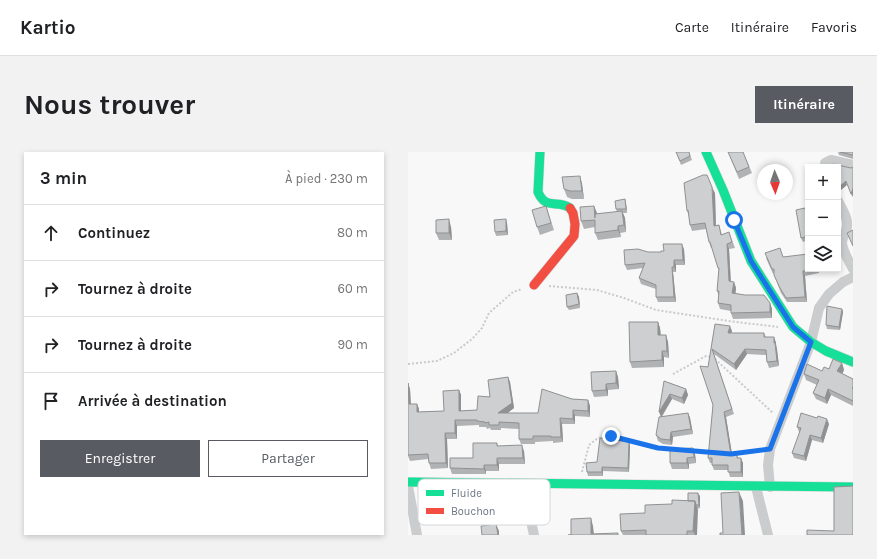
<!DOCTYPE html>
<html lang="fr">
<head>
<meta charset="utf-8">
<style>
  body { margin:0; font-family:Karla,sans-serif; background:#f2f2f2; color:#202124 }
  .controls { position:absolute; right:12px; top:12px; display:grid; overflow:hidden; border-radius:0px; box-shadow:0 2px 6px #0003 }
  .controls button { width:36px; height:36px; display:grid; place-items:center; padding:0; border:0; border-bottom:1px solid #e0e0e0; background:#fff; color:#202124; font:20px sans-serif }
  .compass { position:absolute; left:349px; top:12px; width:36px; height:36px; border-radius:50%; background:#fff; box-shadow:0 2px 6px #0003; rotate:178deg }
  .stop { position:absolute; width:12px; height:12px; margin:-9px; border:3px solid #1a73e8; border-radius:50%; background:#fff }
  .stop.end { background:#1a73e8; border-color:#fff; box-shadow:0 1px 4px #0008 }
  .list { margin:0; padding:0; list-style:none }
  h2 { display:flex; justify-content:space-between; align-items:center; height:52px; margin:0; padding:0 16px; font-size:17px }
  h2 small { font-size:13px; font-weight:400; color:#757577 }
  .list li { display:grid; grid-template-columns:26px 1fr auto; gap:12px; align-items:center; box-sizing:border-box; height:56px; padding:0 16px; border-top:1px solid #e0e0e0 }
  .list b { display:block; font-size:15px; white-space:nowrap }
  .list em { font-size:13px; font-style:normal; color:#757577 }
  .actions { display:flex; gap:8px; padding:12px 16px }
  .actions a { flex:1; padding:9px 0; border:1px solid #585c62; border-radius:0px; text-align:center; font-size:14px; color:#585c62 }
  .actions .main { background:#585c62; color:#fff }
  .icon { flex:none; width:22px; height:22px; fill:none; stroke:currentColor; stroke-width:2; stroke-linecap:round; stroke-linejoin:round }
  .map { position:relative; flex:none; width:445px; height:383px; overflow:hidden; border-radius:0px }
  header { display:flex; align-items:center; gap:24px; box-sizing:border-box; height:56px; padding:0 20px; background:#fff; border-bottom:1px solid #e0e0e0 }
  header strong { font-size:19px }
  nav { display:flex; gap:22px; margin-inline-start:auto; font-size:14px }
  .intro { display:flex; align-items:center; justify-content:space-between; box-sizing:border-box; height:96px; padding:0 24px }
  h1 { margin:0; font-size:28px }
  .button { padding:10px 18px; border-radius:0px; background:#585c62; color:#fff; font-size:14px; font-weight:700 }
  main { display:flex; gap:24px; padding:0 24px }
  aside { flex:1; background:#fff; border-radius:0px; box-shadow:0 2px 6px #0003 }
  .map>svg:first-child { display:block }
</style>
</head>
<body>
<header>
<strong>Kartio</strong>
<nav><a>Carte</a><a>Itinéraire</a><a>Favoris</a></nav>
</header>
<div class="intro"><h1>Nous trouver</h1><a class="button">Itinéraire</a></div>
<main>
<aside>
<h2>3 min<small>À pied · 230 m</small></h2>
<ul class="list">
<li><svg class="icon" aria-label="ahead" viewBox="0 0 24 24"><path d="M12 20V5M6 11l6-6 6 6"/></svg><div><b>Continuez</b></div><em>80 m</em></li>
<li><svg class="icon" aria-label="right" viewBox="0 0 24 24"><path d="M7 20v-9h11M14 6l5 5-5 5"/></svg><div><b>Tournez à droite</b></div><em>60 m</em></li>
<li><svg class="icon" aria-label="right" viewBox="0 0 24 24"><path d="M7 20v-9h11M14 6l5 5-5 5"/></svg><div><b>Tournez à droite</b></div><em>90 m</em></li>
<li><svg class="icon" aria-label="arrive" viewBox="0 0 24 24"><path d="M6 21V4h12l-3 4 3 4H6"/></svg><div><b>Arrivée à destination</b></div></li>
</ul>
<div class="actions"><a class="main">Enregistrer</a><a>Partager</a></div>
</aside>
<div class="map">
<svg width="445" height="383" viewBox="0 0 445 383">
  <rect width="100%" height="100%" fill="#f8f8f8"/>
  <g fill="none" stroke-linecap="round" stroke-linejoin="round">
    <g stroke="#d5d6d6" stroke-width="10">
      <path id="fast" d="M132,0L130,40C138,59 150,47 162,56
        M298,0L315,38L343,109L385,175L403,190L418,199L445,210
        M0,330L445,335"/>
    </g>
    <g stroke="#d5d6d6" stroke-width="10">
      <path id="jam" d="M126,133L166,84L167,72L165,61L162,56"/>
    </g>
    <path stroke="#c9cacb" stroke-width="2" stroke-dasharray="2 2" stroke-linecap="butt" d="M141,134L189,138L216,146L248,158L321,169L370,175
      M307,207L365,261
      M0,212L29,209L46,201L64,187L74,176L81,161L105,140L114,137
      M265,222L298,204L303,205
      M285,299L303,300
      M323,302L350,298
      M174,320L181,293L190,286L203,284L250,296L263,297"/>
    <path stroke="#cbccce" stroke-width="10" d="M417,15V11L423,8L445,13
      M430,49C435,59 442,68 438,79C436,83 434,86 434,91C435,100 441,109 445,117
      M115,332L126,383
      M0,334L9,383
      M348,335L360,383
      M362,335L360,313L362,297L403,190L411,156L421,142L435,130L445,125"/>
    <use href="#fast" stroke="#16e098" stroke-width="9"/>
    <use href="#jam" stroke="#f24e42" stroke-width="9"/>
  </g>
  <path fill="#b1b2b3" d="M268,0H281L284,8L273,13Z
    M320,0H335L344,21L331,27Z
    M430,0H445V7L431,3Z
    M172,24L174,32L176,47H164L159,45L156,37Z
    M307,41L308,74L311,73L314,83L321,80L327,96L321,97L323,130H326L328,136L327,141L362,151L364,157V166L325,167L323,161V159L312,157L310,151L311,145L309,139L311,119L304,96H303L301,90L298,77L284,79L282,73L281,64L279,59Z
    M217,47L218,51L219,61H215L217,66L218,80L212,81L213,85L190,88L187,81V75L176,77L173,69L186,54L189,62L209,60L208,57Z
    M138,54L146,78L132,83L129,75Z
    M398,60L400,69V94L398,89L395,90L393,86Z
    M99,71L100,83L88,84L87,80Z
    M43,75L44,88H31L28,81Z
    M276,97L277,113H268V120H265L268,150H250L248,145V137L233,132L231,126L235,116L219,118L217,113L240,100H253L256,99Z
    M375,105L400,117H411V121L397,124L399,150H379L373,141L366,123V121L365,122L358,106Z
    M169,141L171,145L172,156L161,158L159,155Z
    M434,157L435,160L432,178L419,177L418,173Z
    M250,170L252,176L253,183H258L260,190L261,206L256,205V215L224,216L222,210Z
    M307,172L324,179L323,181H356L358,185H366L368,191L371,214L361,216L359,210L358,203L339,202L328,218L306,202L326,262L318,265L324,303H329L330,306L335,311V325H322L320,318H306L304,313V311H302L300,306L305,253L300,215Z
    M434,211L436,218L434,222L445,227V254L423,243L419,252L408,247L405,241L409,233L398,228L396,222L414,219Z
    M208,219L210,225L211,237L200,238V244L186,245L184,239Z
    M100,225L102,230L106,256L99,261H130L164,247L180,248L182,254V265L167,264V272H154L155,290L145,291V289L127,290V292H113L111,287V277L93,276V278H83L82,276L79,277L78,275H71V273L49,274V287H39L40,316L23,317L21,311L20,307L2,309L0,304V231L2,237L3,252H9L11,257V260L36,259L51,238L53,243V259L69,258Z
    M256,229L278,237L280,243L276,252L264,247L254,265L280,261L282,266L285,282L265,285L264,293L255,292L250,289L248,283L253,265Z
    M421,272L415,291L404,288L398,309L386,306L384,301L392,281L391,280L389,275Z
    M221,290L222,294L221,320L195,319V324H180L179,320L189,310Z
    M89,291L90,294L116,299L117,312H91V319H78V322H44L42,316L65,306Z
    M287,302L288,311L281,312V317H264L262,311Z
    M22,339L25,360L15,362L14,358Z
    M292,344V356L289,357V383H215L213,379L237,361L264,352L280,349Z"/>
  <path fill="#909192" d="M172,24L174,32L176,47L174,39Z
    M438,29L439,33L433,38L432,34Z
    M304,35L307,41L308,80L306,74Z
    M445,36V45L443,42Z
    M217,47L218,51L219,61L218,57Z
    M186,54L189,61L190,73L187,66Z
    M214,59L217,66L218,80L216,73Z
    M41,67L43,75L44,88L41,81Z
    M98,67L99,71L100,83L98,79Z
    M210,74L212,81L213,85L210,78Z
    M274,92L276,97L277,113L275,108Z
    M319,92L321,97L323,135L321,129Z
    M266,108L268,113V120L266,115Z
    M264,115L265,120L268,150L266,145Z
    M395,119L397,124L399,150L397,145Z
    M326,130L328,136L327,147L324,141Z
    M169,141L171,145L172,156L171,152Z
    M362,151L364,157V166L362,160Z
    M434,157L435,160L432,178L431,175Z
    M250,170L252,176L253,190L250,183Z
    M322,174L324,179L322,186L320,181Z
    M258,183L260,190L261,206L259,199Z
    M366,185L368,191V193L369,197L371,214L369,209L366,191Z
    M337,197L339,202L328,218L326,212Z
    M254,199L256,205V215L254,208Z
    M434,211L436,218L432,226L429,219Z
    M208,219L210,225L211,237L208,231Z
    M100,225L102,230L106,256L92,267L90,261Z
    M0,231L2,237L3,257L1,252Z
    M198,232L200,238V244L198,238Z
    M278,237L280,243L276,252L274,246Z
    M420,237L423,243L419,252L417,246Z
    M51,238L53,243V264L51,259Z
    M262,242L264,247L253,265L251,260Z
    M180,248L182,254V265L180,259Z
    M9,252L11,257V266L9,260Z
    M165,258L167,264V272L165,267Z
    M316,260L318,265L325,308L323,303Z
    M280,261L282,266L285,282L283,277Z
    M152,266L154,272L155,290L153,285Z
    M419,267L421,272L415,291L413,286Z
    M47,268L49,274V287L47,281Z
    M263,280L265,285L264,293L262,288Z
    M37,281L39,287L40,316L38,311Z
    M402,283L404,288L398,309L396,304Z
    M221,290L222,294L221,320L220,316Z
    M114,293L116,299L117,312L115,306Z
    M285,296L287,302L288,311L286,305Z
    M89,306L91,312V319L89,313Z
    M279,306L281,312V317L279,311Z
    M333,306L335,311V325L333,320Z
    M76,313L78,319V322L76,317Z
    M194,315L195,319V324L194,320Z
    M21,335L22,339L25,360L24,356Z
    M331,340L335,349L337,383H334Z
    M290,341L292,344V356L291,353Z
    M287,349L290,358L289,383H287L285,379Z
    M183,366L185,374L186,383L183,382Z
    M88,372L91,379V383H90Z"/>
  <path fill="#cecfd0" stroke="#909192" d="M268,0H281L282,4L272,9Z
    M320,0H335L341,15L329,20Z
    M432,0H445V3Z
    M425,12L443,16L445,15V36L443,42L438,29L432,34L430,32V15H423H424Z
    M295,23H299L304,35L306,74L311,73L313,83L321,80L324,90L319,92L321,129L326,130L324,141L337,143H356L362,151V160L323,161V153L310,151L311,139H309L311,116H310L302,90H301L297,71L282,73L280,58L279,59L276,31Z
    M172,24L174,39H162L156,37L154,25Z
    M217,47L218,57H208L207,49Z
    M138,54L143,71L129,75L124,58Z
    M186,54L187,66V62L214,59L216,73L210,74V78L187,81V68L173,69L172,55Z
    M397,56L400,73V91H399L397,85L393,86L388,58Z
    M41,67V81H28V68Z
    M98,67V79L87,80L86,68Z
    M445,78V94L439,81Z
    M255,92H274L275,108H266V115H264L266,145H248V133L231,126L237,111L217,113L216,98L230,97L240,100H253V99H256Z
    M372,96L375,105L400,102V117H407L395,119L397,145L378,146L372,136L366,123V117H364L357,101Z
    M169,141L171,152L159,155L158,143Z
    M419,154L434,157L431,175L418,173Z
    M221,170H250V183H258L259,199H254V208L222,210Z
    M307,172L322,174L320,181H356V185H366V191H367L369,209L359,210L358,198L337,197L326,212L304,197L324,257L316,260L323,303H329V306H333V320H320V313H304V306H300L305,253L292,214L300,215Z
    M425,207L434,211L429,219L445,227V235L444,236L445,237V249L420,237L417,246L405,241L411,228L396,222L399,212L414,219L416,215L421,217Z
    M208,219V231L198,232V238L184,239L183,220Z
    M100,225L104,251L90,261H130L134,237L164,247L180,248V259L165,258V267L152,266L153,285H143V284H125V287H111V271L91,270V273H81V270L77,271V270L69,269V268H47V281H37L38,311H21L20,302L0,303V231L1,252H9V260L36,259L35,239L51,238V259L69,258L70,244L82,245L80,228Z
    M256,229L278,237L274,246L262,242L251,260Z
    M280,261L283,277L263,280L262,288L253,287L248,283L251,265Z
    M393,261L409,266L410,264L419,267L413,286L402,283L396,304L384,301L393,276L389,275Z
    M192,286L221,290L220,316L194,315V320H179L178,311L189,310Z
    M65,291H89V294L114,293L115,306H89V313H76V317L42,316V306H65Z
    M285,296L286,305L279,306V311H262V297Z
    M445,334V383H399V378L426,379V335Z
    M331,340L334,383H312V381H315L313,341Z
    M280,341H290L291,353H288L287,349H280Z
    M264,348L287,349L285,379H279V383H238V378L213,379L212,362L237,361V353L264,352Z
    M183,366V382L210,381V383H160H163V367Z
    M88,372L90,383H74L73,374Z"/>
  <g fill="none" stroke-linecap="round" stroke-linejoin="round">
    <path stroke="#1a73e8" stroke-width="5" d="M203,284L250,296L323,302L362,297L403,190L385,175L343,109L326,68"/>
  </g>
  <rect x="10" y="327" width="132" height="46" rx="6" fill="#fff" stroke="#d3d6da" stroke-width="1"/>
  <rect x="18" y="338" width="18" height="6" fill="#16e098"/>
  <rect x="18" y="356" width="18" height="6" fill="#f24e42"/>
  <g font-size="11" fill="#6b7684">
    <text x="43" y="345">Fluide</text>
    <text x="43" y="363">Bouchon</text>
  </g>
</svg>
<div class="controls">
<button>+</button>
<button>−</button>
<button><svg class="icon" aria-label="layers" viewBox="0 0 24 24"><path d="M12 4l9 5-9 5-9-5zM3 14l9 5 9-5"/></svg></button>
</div>
<svg class="compass" viewBox="-18 -18 36 36"><path d="M0-13l5 13h-10z" fill="#e53935"/><path d="M0 13l5-13h-10z" fill="#757577"/></svg>
<div class="stop" style="left:326px;top:68px"></div>
<div class="stop end" style="left:203px;top:284px"></div>
</div>
</main>
</body>
</html>
